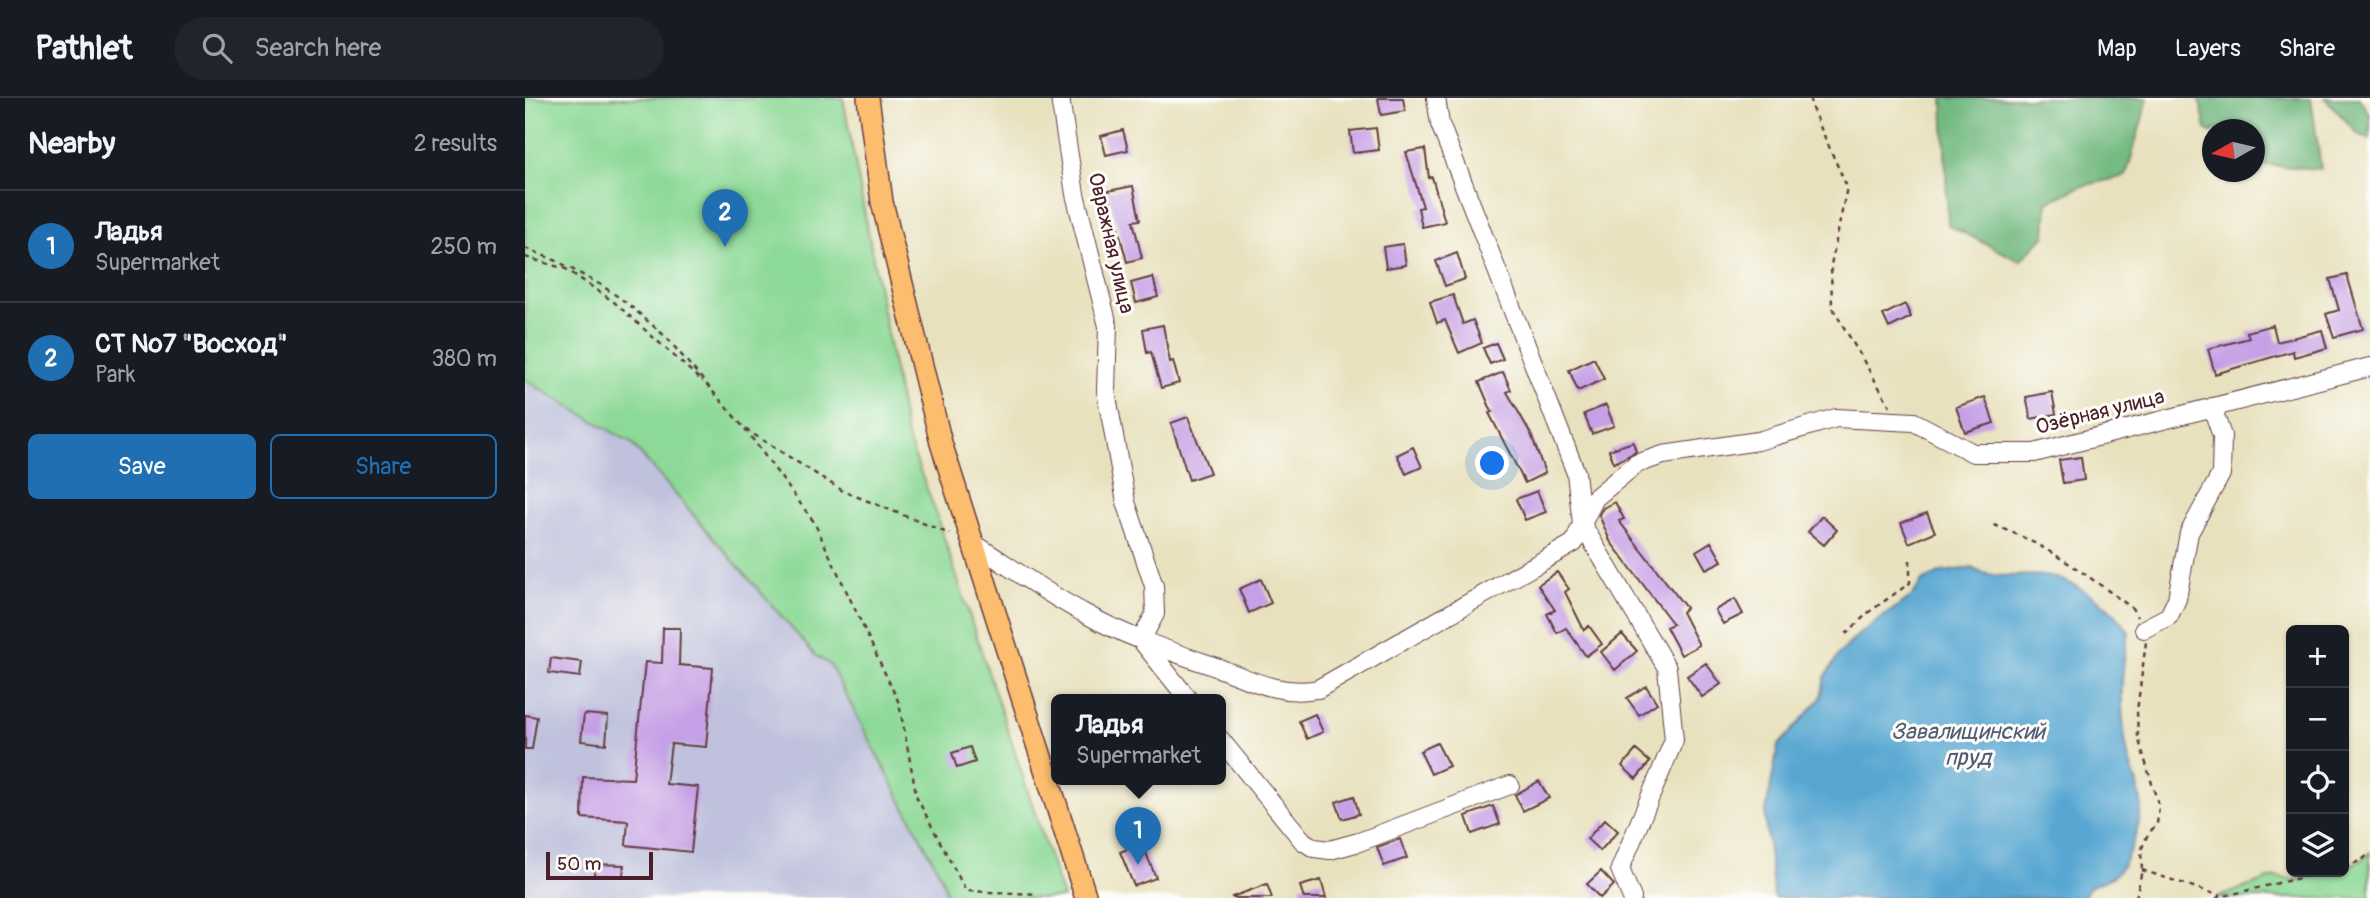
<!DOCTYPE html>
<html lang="en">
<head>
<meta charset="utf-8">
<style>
  body { margin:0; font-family:Pangolin,sans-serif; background:#20242c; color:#f1f3f6 }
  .controls { position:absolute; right:21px; bottom:21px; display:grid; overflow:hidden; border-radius:10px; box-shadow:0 2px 5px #0004 }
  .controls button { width:63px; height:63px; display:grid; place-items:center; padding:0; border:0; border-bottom:2px solid #363941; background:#171b24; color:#f1f3f6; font:35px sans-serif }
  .compass { position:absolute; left:1677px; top:21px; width:63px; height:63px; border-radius:50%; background:#171b24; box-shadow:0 2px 5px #0004; rotate:262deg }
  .scale { position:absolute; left:21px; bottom:18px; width:107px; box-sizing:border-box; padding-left:7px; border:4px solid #4a1f2b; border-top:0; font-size:19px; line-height:24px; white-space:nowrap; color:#4a1f2b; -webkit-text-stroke:5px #fdfcf7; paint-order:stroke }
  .you { position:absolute; left:968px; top:366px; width:24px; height:24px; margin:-18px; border:5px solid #fff; border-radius:50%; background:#1a73e8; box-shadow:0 0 0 10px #1a73e833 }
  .badge { display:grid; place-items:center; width:46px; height:46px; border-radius:50%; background:#1f6fb2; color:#fff; font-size:23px; font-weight:700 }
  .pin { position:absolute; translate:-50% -58px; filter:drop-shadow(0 2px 4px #0008) }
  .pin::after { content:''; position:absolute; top:37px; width:24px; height:21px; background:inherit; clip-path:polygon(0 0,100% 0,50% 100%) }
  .popup { position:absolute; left:526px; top:596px; width:175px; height:91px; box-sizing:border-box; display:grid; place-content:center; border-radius:10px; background:#171b24; filter:drop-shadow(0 2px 5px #0005); font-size:23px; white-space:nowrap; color:#9ea1a6 }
  .popup b { font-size:26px; color:#f1f3f6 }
  .popup::after { content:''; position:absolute; left:50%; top:100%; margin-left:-14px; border:14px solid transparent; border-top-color:#171b24 }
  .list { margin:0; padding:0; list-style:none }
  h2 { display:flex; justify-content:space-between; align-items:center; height:91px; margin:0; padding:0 28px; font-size:30px }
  h2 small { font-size:23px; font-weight:400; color:#9ea1a6 }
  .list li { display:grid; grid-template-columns:46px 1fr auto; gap:21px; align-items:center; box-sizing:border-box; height:112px; padding:0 28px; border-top:2px solid #363941 }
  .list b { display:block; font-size:26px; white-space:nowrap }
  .list p { margin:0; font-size:23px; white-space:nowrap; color:#9ea1a6 }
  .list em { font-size:23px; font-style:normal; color:#9ea1a6 }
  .actions { display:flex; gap:14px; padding:21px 28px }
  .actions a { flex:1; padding:16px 0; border:2px solid #1f6fb2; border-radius:10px; text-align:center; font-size:24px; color:#1f6fb2 }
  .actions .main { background:#1f6fb2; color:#fff }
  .icon { flex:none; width:38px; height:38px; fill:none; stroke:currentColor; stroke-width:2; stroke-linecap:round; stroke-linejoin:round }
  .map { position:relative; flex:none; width:1845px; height:800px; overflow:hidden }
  header { display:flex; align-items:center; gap:42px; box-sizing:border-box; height:98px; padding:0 35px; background:#171b24; border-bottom:2px solid #363941 }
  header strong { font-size:33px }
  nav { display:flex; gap:38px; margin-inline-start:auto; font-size:24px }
  .search { width:490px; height:63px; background:#20242c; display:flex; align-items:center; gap:18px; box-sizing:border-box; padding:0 24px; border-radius:38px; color:#9ea1a6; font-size:26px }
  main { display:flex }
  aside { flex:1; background:#171b24 }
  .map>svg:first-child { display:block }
</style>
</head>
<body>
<header>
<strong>Pathlet</strong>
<div class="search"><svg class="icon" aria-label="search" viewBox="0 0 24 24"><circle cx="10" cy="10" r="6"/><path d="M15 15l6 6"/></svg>Search here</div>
<nav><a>Map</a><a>Layers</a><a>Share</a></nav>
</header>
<main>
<aside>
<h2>Nearby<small>2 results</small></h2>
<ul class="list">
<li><span class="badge">1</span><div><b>Ладья</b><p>Supermarket</p></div><em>250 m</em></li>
<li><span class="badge">2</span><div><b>СТ №7 &quot;Восход&quot;</b><p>Park</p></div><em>380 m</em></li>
</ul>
<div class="actions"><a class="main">Save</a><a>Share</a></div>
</aside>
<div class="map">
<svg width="1845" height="800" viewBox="0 0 1845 800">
  <rect width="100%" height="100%" fill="#fdfcf7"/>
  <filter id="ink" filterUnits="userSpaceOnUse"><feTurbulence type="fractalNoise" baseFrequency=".0143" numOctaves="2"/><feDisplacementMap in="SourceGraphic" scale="14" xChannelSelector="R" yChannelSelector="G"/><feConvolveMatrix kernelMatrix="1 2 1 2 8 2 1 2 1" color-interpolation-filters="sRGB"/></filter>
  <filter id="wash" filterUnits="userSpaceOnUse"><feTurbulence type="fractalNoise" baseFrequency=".00686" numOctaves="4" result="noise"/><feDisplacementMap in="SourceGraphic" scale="28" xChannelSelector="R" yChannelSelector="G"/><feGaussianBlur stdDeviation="1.57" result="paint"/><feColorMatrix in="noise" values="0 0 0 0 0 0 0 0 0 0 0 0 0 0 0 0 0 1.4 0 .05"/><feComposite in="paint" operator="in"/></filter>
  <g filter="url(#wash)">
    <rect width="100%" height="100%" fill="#e8e1be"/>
    <path fill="#c0c2dd" d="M0,282L106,345L290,557L305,567L416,778L423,800H0Z"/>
    <path fill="#8dd997" stroke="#6c7c61" stroke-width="2" d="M0,0H318L381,336L408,407L538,800H423L416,778L305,567L290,557L106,345L0,282Z
      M1845,754V800H1691L1750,779L1770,782L1799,774H1819V768L1836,763Z"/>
    <path fill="#72b980" stroke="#5e6c56" stroke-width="2" d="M1418,0H1623L1601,78L1557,88L1522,104L1520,137L1495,163L1423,127Z
      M1674,0H1786L1796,71L1730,66V32H1688L1687,35L1681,31Z
      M1800,0H1834L1845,17V41L1833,36Z"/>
    <path fill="#58a7d2" stroke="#51637e" stroke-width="2" d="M1446,470C1470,483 1494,475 1520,478C1549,481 1590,510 1604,534C1594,575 1595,617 1603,658C1607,674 1617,694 1616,710C1615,727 1602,770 1587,779C1576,786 1563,784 1559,800H1249L1240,719L1253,648L1296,600L1300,579L1314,556L1334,536L1387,498L1397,483L1417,474Z"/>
    <g id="blocks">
      <path fill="#c6a0e6" d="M853,0H878L880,13L856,17Z
        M851,30L854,52L828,55L825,33Z
        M598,32L603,52L581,57L576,38Z
        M900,51L904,80L907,79L920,124L897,129L893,110L898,109L881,54Z
        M608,88L615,122L608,123L617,160L602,164L583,93Z
        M878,146L881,167L861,170L858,149Z
        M932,155L940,181L920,188L911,163Z
        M1822,177L1838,231L1809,239L1801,216L1814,212L1805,181Z
        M628,179L633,199L611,205L606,185Z
        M928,197L938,226L948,222L957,245L934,255L920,222L912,225L905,204Z
        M1380,206L1386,219L1364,230L1358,217Z
        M638,227L645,264L648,263L654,285L636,290L626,254L622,255L618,231Z
        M1748,227L1752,244L1797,232L1802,250L1769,259L1768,253L1690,276L1683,251L1724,240L1722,234Z
        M971,245L978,261L965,266L958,250Z
        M1069,260L1079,281L1053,293L1044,272Z
        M978,274L986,292L982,294L1006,336L1020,375L1000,385L964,315L967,314L954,284Z
        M1527,294L1531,316L1506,321L1501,299Z
        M1460,299L1469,325L1440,334L1431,309Z
        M1081,307L1089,328L1067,336L1059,316Z
        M663,319L685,375L664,382L646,325Z
        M1108,344L1111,354L1089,365L1084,352Z
        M888,349L897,369L881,376L872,357Z
        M1556,359L1559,382L1538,385L1534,362Z
        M1012,393L1021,414L1000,422L991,401Z
        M1090,404L1099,421L1094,423L1161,510L1157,514L1174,547L1156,557L1141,529L1148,526L1085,443L1074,417L1078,410Z
        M1402,415L1410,434L1384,445L1376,425Z
        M1297,418L1312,432L1299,447L1283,434Z
        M1186,444L1197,463L1181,471L1171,453Z
        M1032,474L1044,491L1040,494L1059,532L1064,528L1077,546L1061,558L1041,530L1032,535L1022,516L1030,512L1013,487Z
        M736,481L746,505L724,515L714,491Z
        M1210,501L1218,516L1198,526L1190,512Z
        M138,530H155L154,567L188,570L181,649L146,646L141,686L173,689L166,754L101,747L103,723L57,720L58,679L108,681L120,564L137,565Z
        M1097,536L1112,553L1090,572L1076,554Z
        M26,560L57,564L55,579L24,575Z
        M1181,565L1196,586L1177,599L1162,578Z
        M1121,588L1132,605L1114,617L1102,600Z
        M59,616L83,618L81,646L56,643Z
        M790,616L798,634L782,641L774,623Z
        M0,617L12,619L7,651H0Z
        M912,645L924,668L906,676L895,653Z
        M445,649L450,664L432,670L427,655Z
        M1111,652L1125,664L1111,681L1097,668Z
        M1014,683L1024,700L998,713L990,697Z
        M829,698L834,716L817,721L811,704Z
        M968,708L975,726L947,736L941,718Z
        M1080,721L1093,733L1075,753L1062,741Z
        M875,741L882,760L859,768L852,749Z
        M617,745L631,780L609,788L595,754Z
        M70,766L99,767L98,778L69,777Z
        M1076,773L1089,787L1075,800L1062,786Z
        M796,782L801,800H779L775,788Z
        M742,786L747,800H708L707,799Z"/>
    </g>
  </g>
  <g filter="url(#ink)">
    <use href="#blocks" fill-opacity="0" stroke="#623c41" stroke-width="2"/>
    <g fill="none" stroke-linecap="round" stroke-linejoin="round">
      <g stroke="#623c41" stroke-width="20">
        <path id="minor" d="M535,0L550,96L583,228L581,293L601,404L629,488L630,516L616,542
          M448,445C484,468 519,494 557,514C599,538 645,553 691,569C726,582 754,598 793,591L1049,445L1057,426L1051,375L915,26L911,0
          M1619,531L1644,518L1652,501L1664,435L1696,376L1697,338L1687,309
          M616,542L663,601
          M695,641L778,743L789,750L805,752L834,744L985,687
          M1107,800L1095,771L1149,642L1142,570L1057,426L1070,400L1111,366L1138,357L1233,343L1311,320L1389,324L1448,355H1509L1845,269"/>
      </g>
      <g stroke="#623c41" stroke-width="24">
        <path id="major" d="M343,0L357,104L416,345L561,800"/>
      </g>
      <path stroke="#623c41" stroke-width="2.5" stroke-dasharray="5 5" stroke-linecap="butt" d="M1286,0L1285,6L1322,89L1306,167L1307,209L1365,308
        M0,150L32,163L76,187L102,205L141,239L220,331L318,393L425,436
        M0,159L41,171L89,204L178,284
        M220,331L289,424L374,605L392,700L441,793L513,796
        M1469,427C1521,446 1563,478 1607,510L1612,519
        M1321,536L1344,514L1385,485V461
        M1819,768L1836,763L1845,755
        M1617,772L1696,798
        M1611,800L1617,772L1616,752L1623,736L1632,726L1634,709L1613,639L1612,613L1621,544
        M1691,800L1799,774"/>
      <use href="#minor" stroke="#fff" stroke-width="18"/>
      <use href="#major" stroke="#fcbd6e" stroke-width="21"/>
    </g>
  </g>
  <g text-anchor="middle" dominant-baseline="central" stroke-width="6" stroke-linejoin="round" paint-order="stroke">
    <g font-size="21" fill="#4a1f2b" stroke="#fdfcf7">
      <text transform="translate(586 145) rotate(77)">Овражная улица</text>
      <text transform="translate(1575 314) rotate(-14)">Озёрная улица</text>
    </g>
    <g font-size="23" font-style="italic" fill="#505c76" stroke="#fdfcf7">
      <text x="1443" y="633">Завалищинский<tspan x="1443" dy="26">пруд</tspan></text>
    </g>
  </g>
</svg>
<div class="controls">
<button>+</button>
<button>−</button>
<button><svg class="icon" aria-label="locate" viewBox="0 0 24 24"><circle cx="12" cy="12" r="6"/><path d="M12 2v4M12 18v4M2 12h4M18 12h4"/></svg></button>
<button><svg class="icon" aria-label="layers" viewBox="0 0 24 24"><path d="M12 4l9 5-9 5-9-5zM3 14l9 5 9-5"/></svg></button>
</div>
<svg class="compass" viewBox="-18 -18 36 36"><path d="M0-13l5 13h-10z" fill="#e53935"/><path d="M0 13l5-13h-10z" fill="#9ea1a6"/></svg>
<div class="scale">50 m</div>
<div class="you"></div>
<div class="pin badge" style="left:613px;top:767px">1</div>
<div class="popup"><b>Ладья</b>Supermarket</div>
<div class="pin badge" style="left:200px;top:149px">2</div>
</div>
</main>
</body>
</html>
